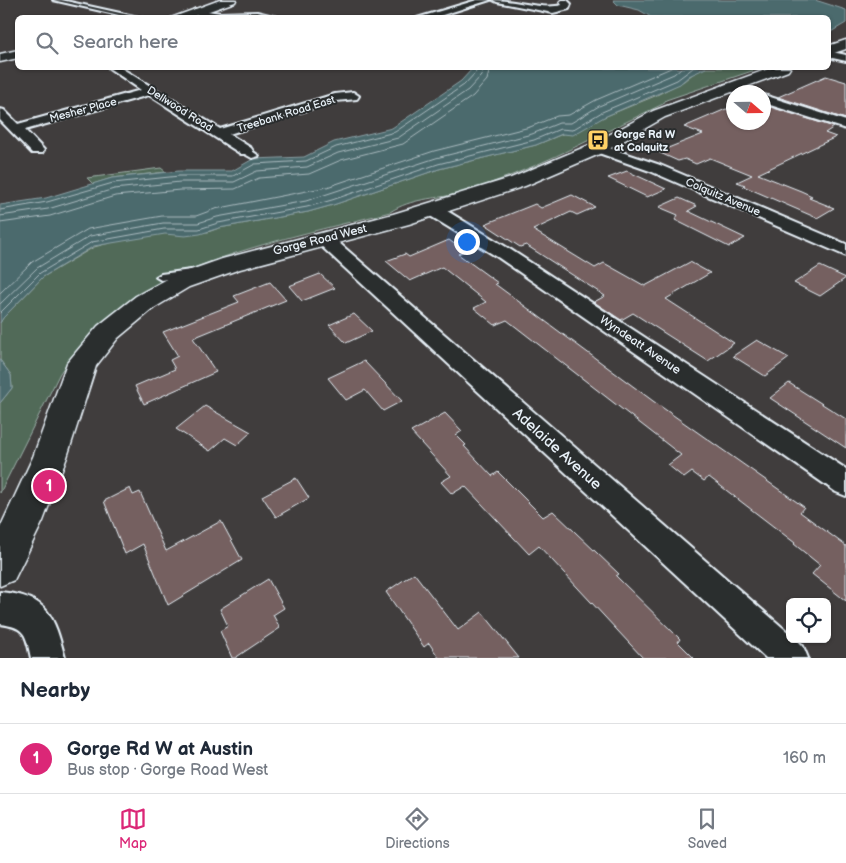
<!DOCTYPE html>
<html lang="en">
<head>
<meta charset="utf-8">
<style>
  body { margin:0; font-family:"Balsamiq Sans",sans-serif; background:#f6f6f7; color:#1f2937 }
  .controls { position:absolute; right:15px; bottom:15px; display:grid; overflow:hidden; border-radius:8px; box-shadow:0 1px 4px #0004 }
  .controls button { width:45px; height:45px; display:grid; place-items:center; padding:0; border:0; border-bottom:1px solid #e0e1e3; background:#fff; color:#1f2937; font:25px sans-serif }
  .compass { position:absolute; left:726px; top:85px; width:45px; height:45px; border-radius:50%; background:#fff; box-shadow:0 1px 4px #0004; rotate:110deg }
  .you { position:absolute; left:466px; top:241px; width:18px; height:18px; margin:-12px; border:4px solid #fff; border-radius:50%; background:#1a73e8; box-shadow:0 0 0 8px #1a73e833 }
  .badge { display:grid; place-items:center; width:32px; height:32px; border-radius:50%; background:#db2777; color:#fff; font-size:16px; font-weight:700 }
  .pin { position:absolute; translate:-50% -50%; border:2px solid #fff; box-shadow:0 1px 5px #0006 }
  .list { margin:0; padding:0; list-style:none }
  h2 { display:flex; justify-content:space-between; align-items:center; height:65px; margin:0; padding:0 20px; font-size:21px }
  h2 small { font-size:16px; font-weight:400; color:#747a83 }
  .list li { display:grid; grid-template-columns:32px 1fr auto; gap:15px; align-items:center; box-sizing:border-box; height:70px; padding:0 20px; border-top:1px solid #e0e1e3 }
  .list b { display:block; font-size:19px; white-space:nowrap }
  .list p { margin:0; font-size:16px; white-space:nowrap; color:#747a83 }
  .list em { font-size:16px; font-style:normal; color:#747a83 }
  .icon { flex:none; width:28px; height:28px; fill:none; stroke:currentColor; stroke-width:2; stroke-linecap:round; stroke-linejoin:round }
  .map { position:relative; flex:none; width:846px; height:658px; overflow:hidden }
  .search { position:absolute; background:#fff; box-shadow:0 1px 4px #0004; left:15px; right:15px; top:15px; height:55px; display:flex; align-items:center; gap:12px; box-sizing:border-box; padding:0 18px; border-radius:8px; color:#747a83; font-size:19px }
  .sheet { height:135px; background:#fff }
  nav { display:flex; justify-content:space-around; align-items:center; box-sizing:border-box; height:70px; border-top:1px solid #e0e1e3; background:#fff; font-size:14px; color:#747a83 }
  nav a { display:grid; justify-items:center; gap:2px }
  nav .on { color:#db2777 }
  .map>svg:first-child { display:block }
</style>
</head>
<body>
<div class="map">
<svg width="846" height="658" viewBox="0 0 846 658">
  <rect width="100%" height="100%" fill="#403d3d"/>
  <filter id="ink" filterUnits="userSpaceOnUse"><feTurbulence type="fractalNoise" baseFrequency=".02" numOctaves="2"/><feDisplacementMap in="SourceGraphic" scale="10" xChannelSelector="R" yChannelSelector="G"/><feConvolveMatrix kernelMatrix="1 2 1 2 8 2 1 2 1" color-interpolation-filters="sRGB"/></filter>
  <g filter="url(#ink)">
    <path fill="#516b59" stroke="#9caea8" d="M706,68H761L666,100L663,104C606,131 550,162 491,183C480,187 469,192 458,194C434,199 412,198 390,212C307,234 187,256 119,309C96,327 77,348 60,373L0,493V403L12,388L11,375L0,360V323L3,318L43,277L94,247L156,231L208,232L219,228L308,212L333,205L439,169L536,145L655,96L684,81L699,69Z
      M161,168L166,172L112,178L93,184L87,178Z"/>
    <path fill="#4c6a6d" stroke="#8aa0a5" d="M613,0H815L846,10V23L829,33L828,18L651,17L639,10L618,5Z
      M476,68H706L689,76L680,84L604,117L573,135L562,134L536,145L439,169L333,205L308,212L219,228L200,234L185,236L165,234L94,246L43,277L3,318L0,323V205L46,198L112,178L179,171H232L253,159L304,157L334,142L392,128L461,81L472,69Z
      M0,360L11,375L12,388L0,403Z"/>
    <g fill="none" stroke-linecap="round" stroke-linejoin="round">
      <path stroke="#aabbc0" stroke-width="1" d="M0,210L47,202L113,183L179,176H233L255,164L306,161L336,147L395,132L464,85L476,72L477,68
        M0,216L48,209L114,189L180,182H234L257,171L307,167L338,153L398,138L468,90L481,76L483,68
        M0,223L50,216L115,196L180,190L235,189L259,178L309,174L341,160L403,144L473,96L487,80L490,68
        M0,293L32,262L88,229L162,216H196L215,209L327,187L434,151L530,127L557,116L569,115L596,100L671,68
        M0,304L37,268L90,236L163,223H198L217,217L306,201L436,158L532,134L559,123H571L599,106L674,74L681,68
        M0,313L40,273L92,242L164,229H199L218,223L307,207L332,200L438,164L534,140L560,129L572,130L602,112L677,80L693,68"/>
    </g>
    <path fill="#756160" stroke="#e8f1f8" d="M826,76L846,82V119L778,97Z
      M764,105L834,127L825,133L836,137L758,174L801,191L812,196L809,198L834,208L817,218L743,186L745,185L737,182L752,175L710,158L696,164L685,159L678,161L658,152L703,134L684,127L726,109L734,111V122H764Z
      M627,171L666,189L647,197L608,178Z
      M572,195L595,207L577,215L571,212L533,230L595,268L604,263L645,286L690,262L710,273L666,299L734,343L708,361L633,313L621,320L594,302L605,296L526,245L520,247L485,224L535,204L541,208Z
      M679,198L697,206L688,211L745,238L729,247L675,220L678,215L659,207Z
      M449,240L464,251L458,254L498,283L495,284L653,401L804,507L800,512L846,546V601L812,574L820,565L794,544L795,543L709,477L704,481L692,472L684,478L668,465L681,455L507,320L495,325L474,308L486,302L442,267L410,281L386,261L405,254L409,257Z
      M820,266L846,278L820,296L794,283Z
      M320,274L335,288L302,301L289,286Z
      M270,282L286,300L193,338L216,372L144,404L135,386L175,369L170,360L178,356L163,332L239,302L234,296Z
      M354,314L372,331L346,343L329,325Z
      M757,340L789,358L765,376L733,356Z
      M364,361L402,401L383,411L365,390L346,400L328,378Z
      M789,383L846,419V448L770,398Z
      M205,406L251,432L237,445L225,438L210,451L176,429Z
      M445,413L462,431L456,435L466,445L464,446L492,476L498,472L543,517L553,511L619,574L616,576L680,639L678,642L694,658H643L539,546L529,554L465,486L452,494L441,482L451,476L411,432Z
      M296,478L309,498L276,517L262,496Z
      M130,488L133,495L140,492L166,551L221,521L242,560L168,605L143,544L125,554L104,501Z
      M414,573L458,630L482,612L519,658H439L429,643L424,647L386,592Z
      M268,579L284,608L273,615L280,628L235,658H232L220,631L228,626L220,609Z"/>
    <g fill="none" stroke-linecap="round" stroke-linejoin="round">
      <g stroke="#e8f1f8" stroke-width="4">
        <path id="service" d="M53,0H61L143,18H132Z
          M243,149H249L259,156L252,158L243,153Z
          M191,270L195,271L196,273L195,275L161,280L156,277L161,274Z"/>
      </g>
      <g stroke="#e8f1f8" stroke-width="4">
        <path id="minor" d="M477,0H490L433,18H417Z
          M493,0C515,0 542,10 562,5L560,2L562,0H567L571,4L569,9L553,13L497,2Z
          M195,9L220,13L257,12L282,18H213L192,14L191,12Z
          M828,51L846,55V61L828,57Z
          M109,68H121L220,129L335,94L353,92L359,96L357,99L336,101L229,134L251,148L253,151L251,154H241L149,95L25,130L44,150L42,153H32L0,120V109L4,110L18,124L141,90Z
          M728,84L748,89L750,92C741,93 729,94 722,87L724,85Z
          M764,95L846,121V129L764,103Z
          M598,144L660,165L846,244V256L650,171L593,151L591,148L593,145Z
          M433,205L439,206L511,250L846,469V496L836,492L499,258L427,214L425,210L427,206Z
          M325,235L331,236L790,634V639H796L803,646L808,658H766L319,244L316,240L319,236Z
          M0,592C48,596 54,616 65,658H31C26,635 26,627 0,624Z"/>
      </g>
      <g stroke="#e8f1f8" stroke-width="3">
        <path id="secondary" d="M220,0H236L235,2L189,18H171Z
          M846,40V49L828,55V46Z
          M18,50V58L0,62V54Z
          M771,68H790L788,71L665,117L604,152L525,186L409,224L240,269L189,287L154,308L118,338L96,366L67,457L43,521L14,580L0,586V528L33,457L67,363L98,326L136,296L171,277L222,259L393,214L511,178L592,144L653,111Z"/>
      </g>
      <use href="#service" fill="#2a2d2e" fill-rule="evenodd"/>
      <use href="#minor" fill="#2a2d2e" fill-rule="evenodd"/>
      <use href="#secondary" fill="#2a2d2e" fill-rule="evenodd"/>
    </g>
  </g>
  <defs>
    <g id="bus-square" transform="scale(1.125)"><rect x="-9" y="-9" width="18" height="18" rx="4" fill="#ffd166" stroke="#2a2d2e"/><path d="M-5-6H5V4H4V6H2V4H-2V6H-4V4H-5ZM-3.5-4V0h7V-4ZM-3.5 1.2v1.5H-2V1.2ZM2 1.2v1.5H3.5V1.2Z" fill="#111"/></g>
  </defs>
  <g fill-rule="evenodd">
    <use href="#bus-square" x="598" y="140"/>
  </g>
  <g text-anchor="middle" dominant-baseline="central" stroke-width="4" stroke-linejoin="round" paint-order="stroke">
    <g font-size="11" fill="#e8f1f8" stroke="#2a2d2e">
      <text transform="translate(180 109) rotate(32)">Dellwood Road</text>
      <text transform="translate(83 110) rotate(-15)">Mesher Place</text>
      <text transform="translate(286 114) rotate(-17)">Treebank Road East</text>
      <text transform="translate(723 197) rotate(23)">Colquitz Avenue</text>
    </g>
    <g font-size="11" font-weight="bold" fill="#e8f1f8" stroke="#2a2d2e" text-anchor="start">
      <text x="614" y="134">Gorge Rd W<tspan x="614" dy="13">at Colquitz</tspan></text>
    </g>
    <g font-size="12" fill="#e8f1f8" stroke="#2a2d2e">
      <text transform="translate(320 240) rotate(-14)">Gorge Road West</text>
      <text transform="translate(640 345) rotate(34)">Wyndeatt Avenue</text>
    </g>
    <g font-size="15" fill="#e8f1f8" stroke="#2a2d2e">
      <text transform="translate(557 449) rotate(42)">Adelaide Avenue</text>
    </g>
  </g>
</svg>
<div class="controls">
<button><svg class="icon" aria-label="locate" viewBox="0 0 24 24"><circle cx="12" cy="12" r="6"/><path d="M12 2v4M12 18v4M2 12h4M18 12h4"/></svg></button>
</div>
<svg class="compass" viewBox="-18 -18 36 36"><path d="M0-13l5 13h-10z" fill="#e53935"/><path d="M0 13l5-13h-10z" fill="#747a83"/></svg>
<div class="you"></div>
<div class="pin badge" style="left:49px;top:486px">1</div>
<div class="search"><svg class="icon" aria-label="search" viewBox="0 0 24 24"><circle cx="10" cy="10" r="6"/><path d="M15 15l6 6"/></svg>Search here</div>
</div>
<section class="sheet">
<h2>Nearby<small></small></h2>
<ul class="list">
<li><span class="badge">1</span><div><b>Gorge Rd W at Austin</b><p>Bus stop · Gorge Road West</p></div><em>160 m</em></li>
</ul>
</section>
<nav>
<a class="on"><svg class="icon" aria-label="map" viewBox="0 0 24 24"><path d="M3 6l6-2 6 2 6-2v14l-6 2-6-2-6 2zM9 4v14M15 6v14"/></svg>Map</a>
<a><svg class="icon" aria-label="directions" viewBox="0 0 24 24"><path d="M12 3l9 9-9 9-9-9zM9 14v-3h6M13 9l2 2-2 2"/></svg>Directions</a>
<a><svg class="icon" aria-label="saved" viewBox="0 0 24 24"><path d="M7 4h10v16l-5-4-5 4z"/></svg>Saved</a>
</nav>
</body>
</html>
